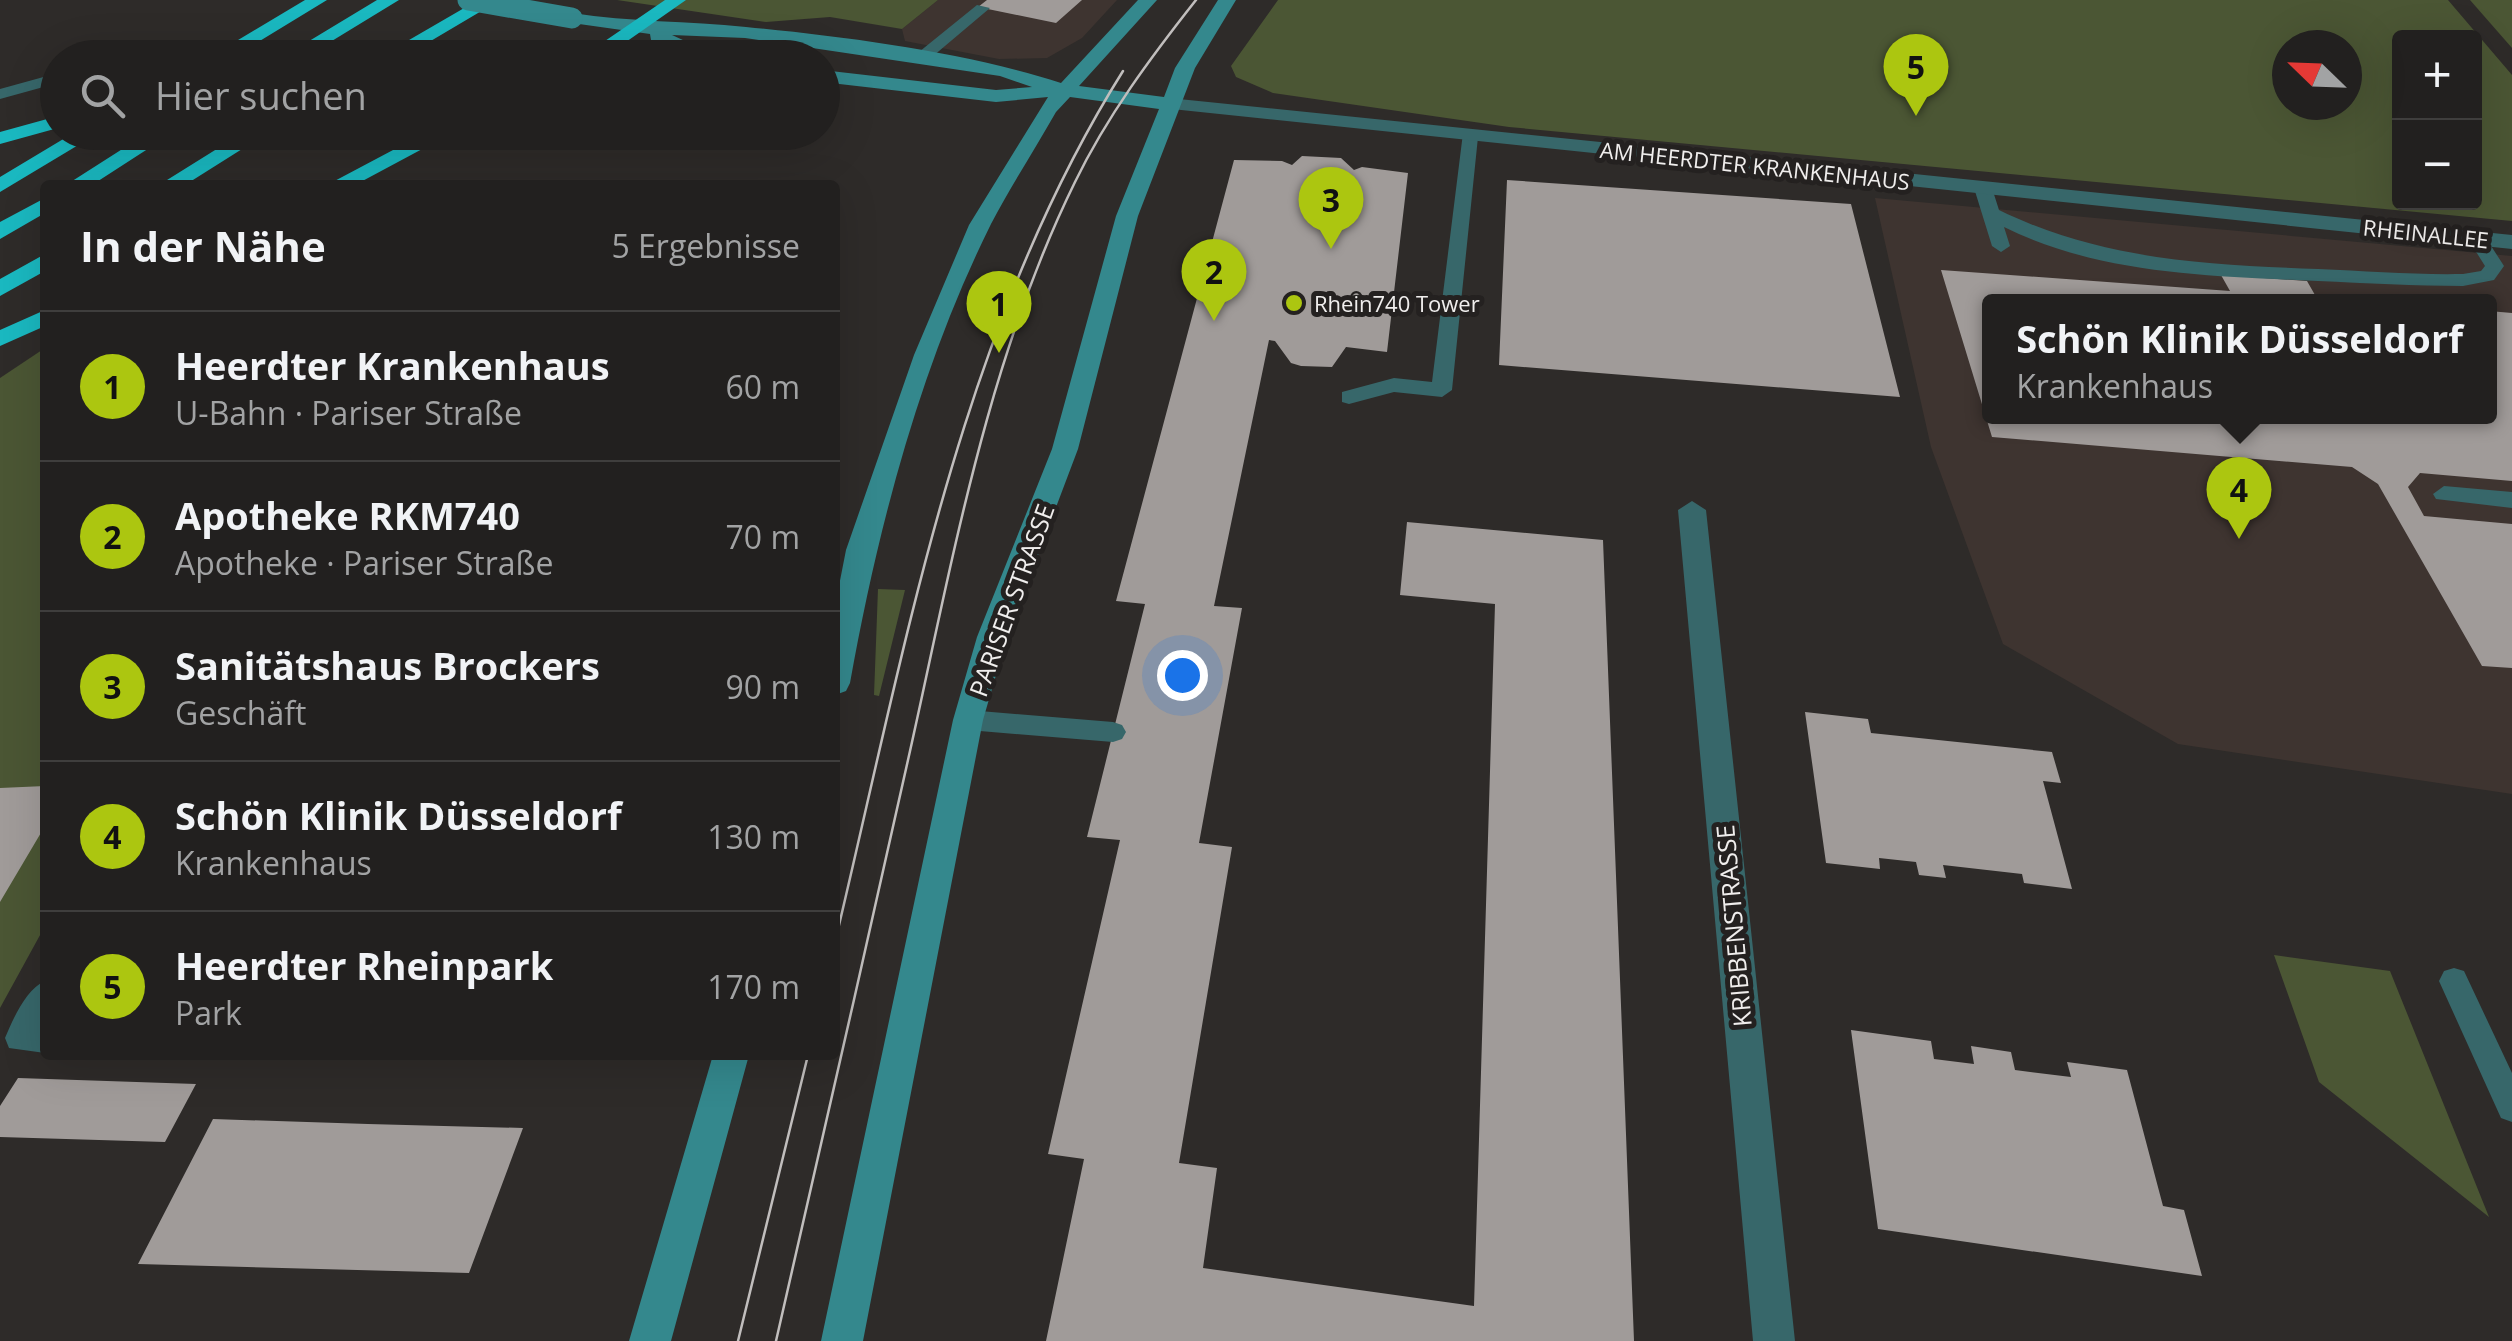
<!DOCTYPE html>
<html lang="de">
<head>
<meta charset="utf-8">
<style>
  body { margin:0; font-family:"Open Sans",sans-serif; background:#2e2d2c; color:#f1f3f6 }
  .controls { position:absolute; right:30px; top:30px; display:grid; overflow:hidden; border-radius:10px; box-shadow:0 10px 40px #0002 }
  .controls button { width:90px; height:90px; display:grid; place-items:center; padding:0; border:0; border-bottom:2px solid #3f3e3d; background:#22201f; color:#f1f3f6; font:50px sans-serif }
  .compass { position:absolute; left:2272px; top:30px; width:90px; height:90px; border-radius:50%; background:#22201f; box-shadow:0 10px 40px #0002; rotate:293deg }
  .you { position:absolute; left:1182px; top:675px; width:35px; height:35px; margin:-25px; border:8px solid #fff; border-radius:50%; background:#1a73e8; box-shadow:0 0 0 15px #1a73e833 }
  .badge { display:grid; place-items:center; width:65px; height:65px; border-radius:50%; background:#acc610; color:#111; font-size:32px; font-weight:700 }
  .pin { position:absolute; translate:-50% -82px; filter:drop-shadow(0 2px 5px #0008) }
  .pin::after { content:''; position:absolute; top:52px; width:35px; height:30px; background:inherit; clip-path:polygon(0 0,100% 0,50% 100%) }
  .popup { position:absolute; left:1982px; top:294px; width:515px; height:130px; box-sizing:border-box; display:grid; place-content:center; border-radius:10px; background:#22201f; filter:drop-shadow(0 2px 8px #0005); font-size:32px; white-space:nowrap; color:#a2a3a4 }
  .popup b { font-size:38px; color:#f1f3f6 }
  .popup::after { content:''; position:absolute; left:50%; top:100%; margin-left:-20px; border:20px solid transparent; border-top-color:#22201f }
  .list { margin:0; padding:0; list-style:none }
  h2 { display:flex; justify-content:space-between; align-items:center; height:130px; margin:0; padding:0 40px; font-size:42px }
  h2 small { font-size:32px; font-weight:400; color:#a2a3a4 }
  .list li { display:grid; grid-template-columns:65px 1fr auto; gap:30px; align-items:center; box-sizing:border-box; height:150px; padding:0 40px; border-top:2px solid #3f3e3d }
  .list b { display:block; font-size:38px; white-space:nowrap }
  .list p { margin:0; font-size:32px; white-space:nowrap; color:#a2a3a4 }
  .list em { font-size:32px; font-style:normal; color:#a2a3a4 }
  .icon { flex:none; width:55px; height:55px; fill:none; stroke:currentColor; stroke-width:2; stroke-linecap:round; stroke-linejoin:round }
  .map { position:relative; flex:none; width:2512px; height:1341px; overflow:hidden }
  .search { position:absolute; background:#22201f; box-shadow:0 10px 40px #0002; left:40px; top:40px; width:800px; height:110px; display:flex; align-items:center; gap:25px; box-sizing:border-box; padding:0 35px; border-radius:55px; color:#a2a3a4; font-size:38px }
  .panel { position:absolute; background:#22201f; box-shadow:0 10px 40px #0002; left:40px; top:180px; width:800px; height:880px; border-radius:10px }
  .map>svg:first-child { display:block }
</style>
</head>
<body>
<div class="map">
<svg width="2512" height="1341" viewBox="0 0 2512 1341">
  <rect width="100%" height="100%" fill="#2e2b29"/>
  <path fill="#3e3430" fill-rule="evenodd" d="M938,0H1117L1082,38L1047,58L999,59L905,41L902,29Z
    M1875,198L2512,256V794L2178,744L2003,644L1931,447ZM1989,302H2489V416H1989Z"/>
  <path fill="#4b5634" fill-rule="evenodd" d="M617,0H938L902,29L830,17L766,22Z
    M1278,0H2448L2512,75V221L1509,127L1273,93L1236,77L1231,66ZM2400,38H2474V202H2400ZM2287,45H2347V105H2287Z
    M2470,0H2512V48Z
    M45,348V926L0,1008V378Z
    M878,589L905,590L879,696L874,695Z
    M2274,955L2390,971L2489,1217L2319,1082Z"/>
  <path fill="#a09b99" d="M987,0H1082L1056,23L978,7Z
    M1302,156L1341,158L1354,170L1362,167L1408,173L1387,352L1346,347L1332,367L1301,366L1291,363L1275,341L1269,340L1214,606L1242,608L1199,843L1232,847L1179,1163L1217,1168L1203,1268L1474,1306L1495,604L1400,595L1407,522L1603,540L1634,1341H1046L1084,1159L1048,1154L1120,840L1087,837L1145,604L1116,601L1234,160L1282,161L1292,165Z
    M1507,180L1851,204L1900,397L1499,365Z
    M1941,270L2230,291L2221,275L2307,281L2319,302H1989V416H2489V311L2512,313V481L2420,473L2408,487L2424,516L2512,524V668L2482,666L2378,484L2352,467L1992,437Z
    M1805,712L1868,719L1871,733L2052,752L2061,783L2043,781L2072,889L2024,883L2022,874L1943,865L1946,878L1919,875L1916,862L1879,858L1880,869L1826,863Z
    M45,786V826L0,902V788Z
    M1851,1030L1931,1041L1934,1059L1974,1064L1971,1046L2011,1052L2015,1070L2071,1077L2067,1062L2127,1070L2163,1206L2184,1210L2202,1276L1878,1229Z
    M18,1078L196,1084L165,1142L0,1137V1106Z
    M213,1119L368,1124L523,1128L469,1273L138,1264Z"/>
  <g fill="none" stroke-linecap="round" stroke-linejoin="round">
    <path fill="#37676a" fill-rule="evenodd" d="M977,5L990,8L926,62H914V56Z
      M116,46L124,51L122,54L95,58Z
      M58,73V83L0,99V89Z
      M1463,133L1478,137L1452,390L1442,397L1394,392L1349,404L1342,402V392L1394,378L1432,382Z
      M1983,183L1992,188L1999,210C2101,260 2207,265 2318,269C2367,271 2415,275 2463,274L2481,271L2485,266L2468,239L2477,233L2484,235L2504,266L2494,280L2463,286C2415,286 2366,283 2318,281C2212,276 2101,275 2004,227L2010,246L2001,252L1992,246L1974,188Z
      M2444,486L2512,492V508L2436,499L2433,494Z
      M968,710L1113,722L1122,725L1126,732L1122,739L1113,742L968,730L959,727L955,720L959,713Z
      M2454,968L2464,971L2512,1073V1122L2501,1118L2439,981L2444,971Z
      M45,981V1053L9,1048L5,1038C13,1019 26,989 45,981Z"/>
    <path fill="#37676a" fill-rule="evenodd" d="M1169,98L2512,235V249L1162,108V100Z
      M1692,501L1706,510L1795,1341H1753L1678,510Z"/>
    <path fill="#34888d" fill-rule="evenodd" d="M1138,0H1157L1079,86L1164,97L1175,68L1218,0H1236L1195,68L1138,216L1078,449L1007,637L983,720L863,1341H821L953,720L977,637L1052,449L1116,216L1159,109L1070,97L1056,112C1035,149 1011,186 991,224C920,367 878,527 850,683L846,691L835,695V606L846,550L914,355L969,225L1048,97L996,102L822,82V70L996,90L1032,87L1000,76L745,38L672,35L722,58H695L651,40L650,34L572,23L563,18L572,13C630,22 688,21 746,27C848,37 964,52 1061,83Z
      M713,1055H749L671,1341H629Z"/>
    <path fill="#1ab8c0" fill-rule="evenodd" d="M305,0H327L232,58H208Z
      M377,0H399L304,58H281Z
      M478,0H500L402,58H378Z
      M665,0H686L603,58H580Z
      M58,116V128L0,144V132Z
      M75,132H100L0,192V177Z
      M149,132H174L92,185H66Z
      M244,132H269L185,185H159Z
      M427,132H454L355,185H327Z
      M45,198V213L0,239V222Z
      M45,254V271L0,296V279Z
      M45,310V326L0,346V330Z"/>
    <path stroke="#c1bebd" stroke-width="2.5" d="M835,942C906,646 959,332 1123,71
      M738,1341L808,1055
      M776,1341C820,1147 865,954 908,760C952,564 986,363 1075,182C1107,116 1151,57 1196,0"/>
    <path stroke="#34888d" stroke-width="21" d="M468,0L572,18"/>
  </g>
  <circle fill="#acc610" stroke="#242120" stroke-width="4" cx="1294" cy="303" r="10"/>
  <g text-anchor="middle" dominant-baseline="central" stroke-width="10" stroke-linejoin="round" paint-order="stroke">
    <g font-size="22" fill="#f0eeed" stroke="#242120">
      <text transform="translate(1755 165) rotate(6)">AM HEERDTER KRANKENHAUS</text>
      <text transform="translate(2426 233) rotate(6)">RHEINALLEE</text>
    </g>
    <g font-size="22" fill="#f0eeed" stroke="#242120" text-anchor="start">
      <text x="1314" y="303">Rhein740 Tower</text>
    </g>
    <g font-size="25" fill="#f0eeed" stroke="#242120">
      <text transform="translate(1011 600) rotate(-70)">PARISER STRASSE</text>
      <text transform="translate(1733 926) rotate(-95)">KRIBBENSTRASSE</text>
    </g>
  </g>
</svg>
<div class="controls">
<button>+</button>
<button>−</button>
</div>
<svg class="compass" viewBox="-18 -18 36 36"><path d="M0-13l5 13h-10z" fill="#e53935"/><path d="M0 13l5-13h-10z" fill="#a2a3a4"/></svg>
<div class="you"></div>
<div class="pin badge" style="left:999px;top:353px">1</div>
<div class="pin badge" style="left:1214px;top:321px">2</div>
<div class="pin badge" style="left:1331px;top:249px">3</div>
<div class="pin badge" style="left:2239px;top:539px">4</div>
<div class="popup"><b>Schön Klinik Düsseldorf</b>Krankenhaus</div>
<div class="pin badge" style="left:1916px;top:116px">5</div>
<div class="search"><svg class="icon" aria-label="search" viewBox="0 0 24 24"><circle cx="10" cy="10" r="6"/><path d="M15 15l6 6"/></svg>Hier suchen</div>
<section class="panel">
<h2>In der Nähe<small>5 Ergebnisse</small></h2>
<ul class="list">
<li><span class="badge">1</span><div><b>Heerdter Krankenhaus</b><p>U-Bahn · Pariser Straße</p></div><em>60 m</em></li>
<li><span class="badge">2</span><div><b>Apotheke RKM740</b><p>Apotheke · Pariser Straße</p></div><em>70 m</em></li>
<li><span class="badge">3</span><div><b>Sanitätshaus Brockers</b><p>Geschäft</p></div><em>90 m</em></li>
<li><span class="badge">4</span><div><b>Schön Klinik Düsseldorf</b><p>Krankenhaus</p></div><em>130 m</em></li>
<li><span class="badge">5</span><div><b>Heerdter Rheinpark</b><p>Park</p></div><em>170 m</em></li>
</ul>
</section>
</div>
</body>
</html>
